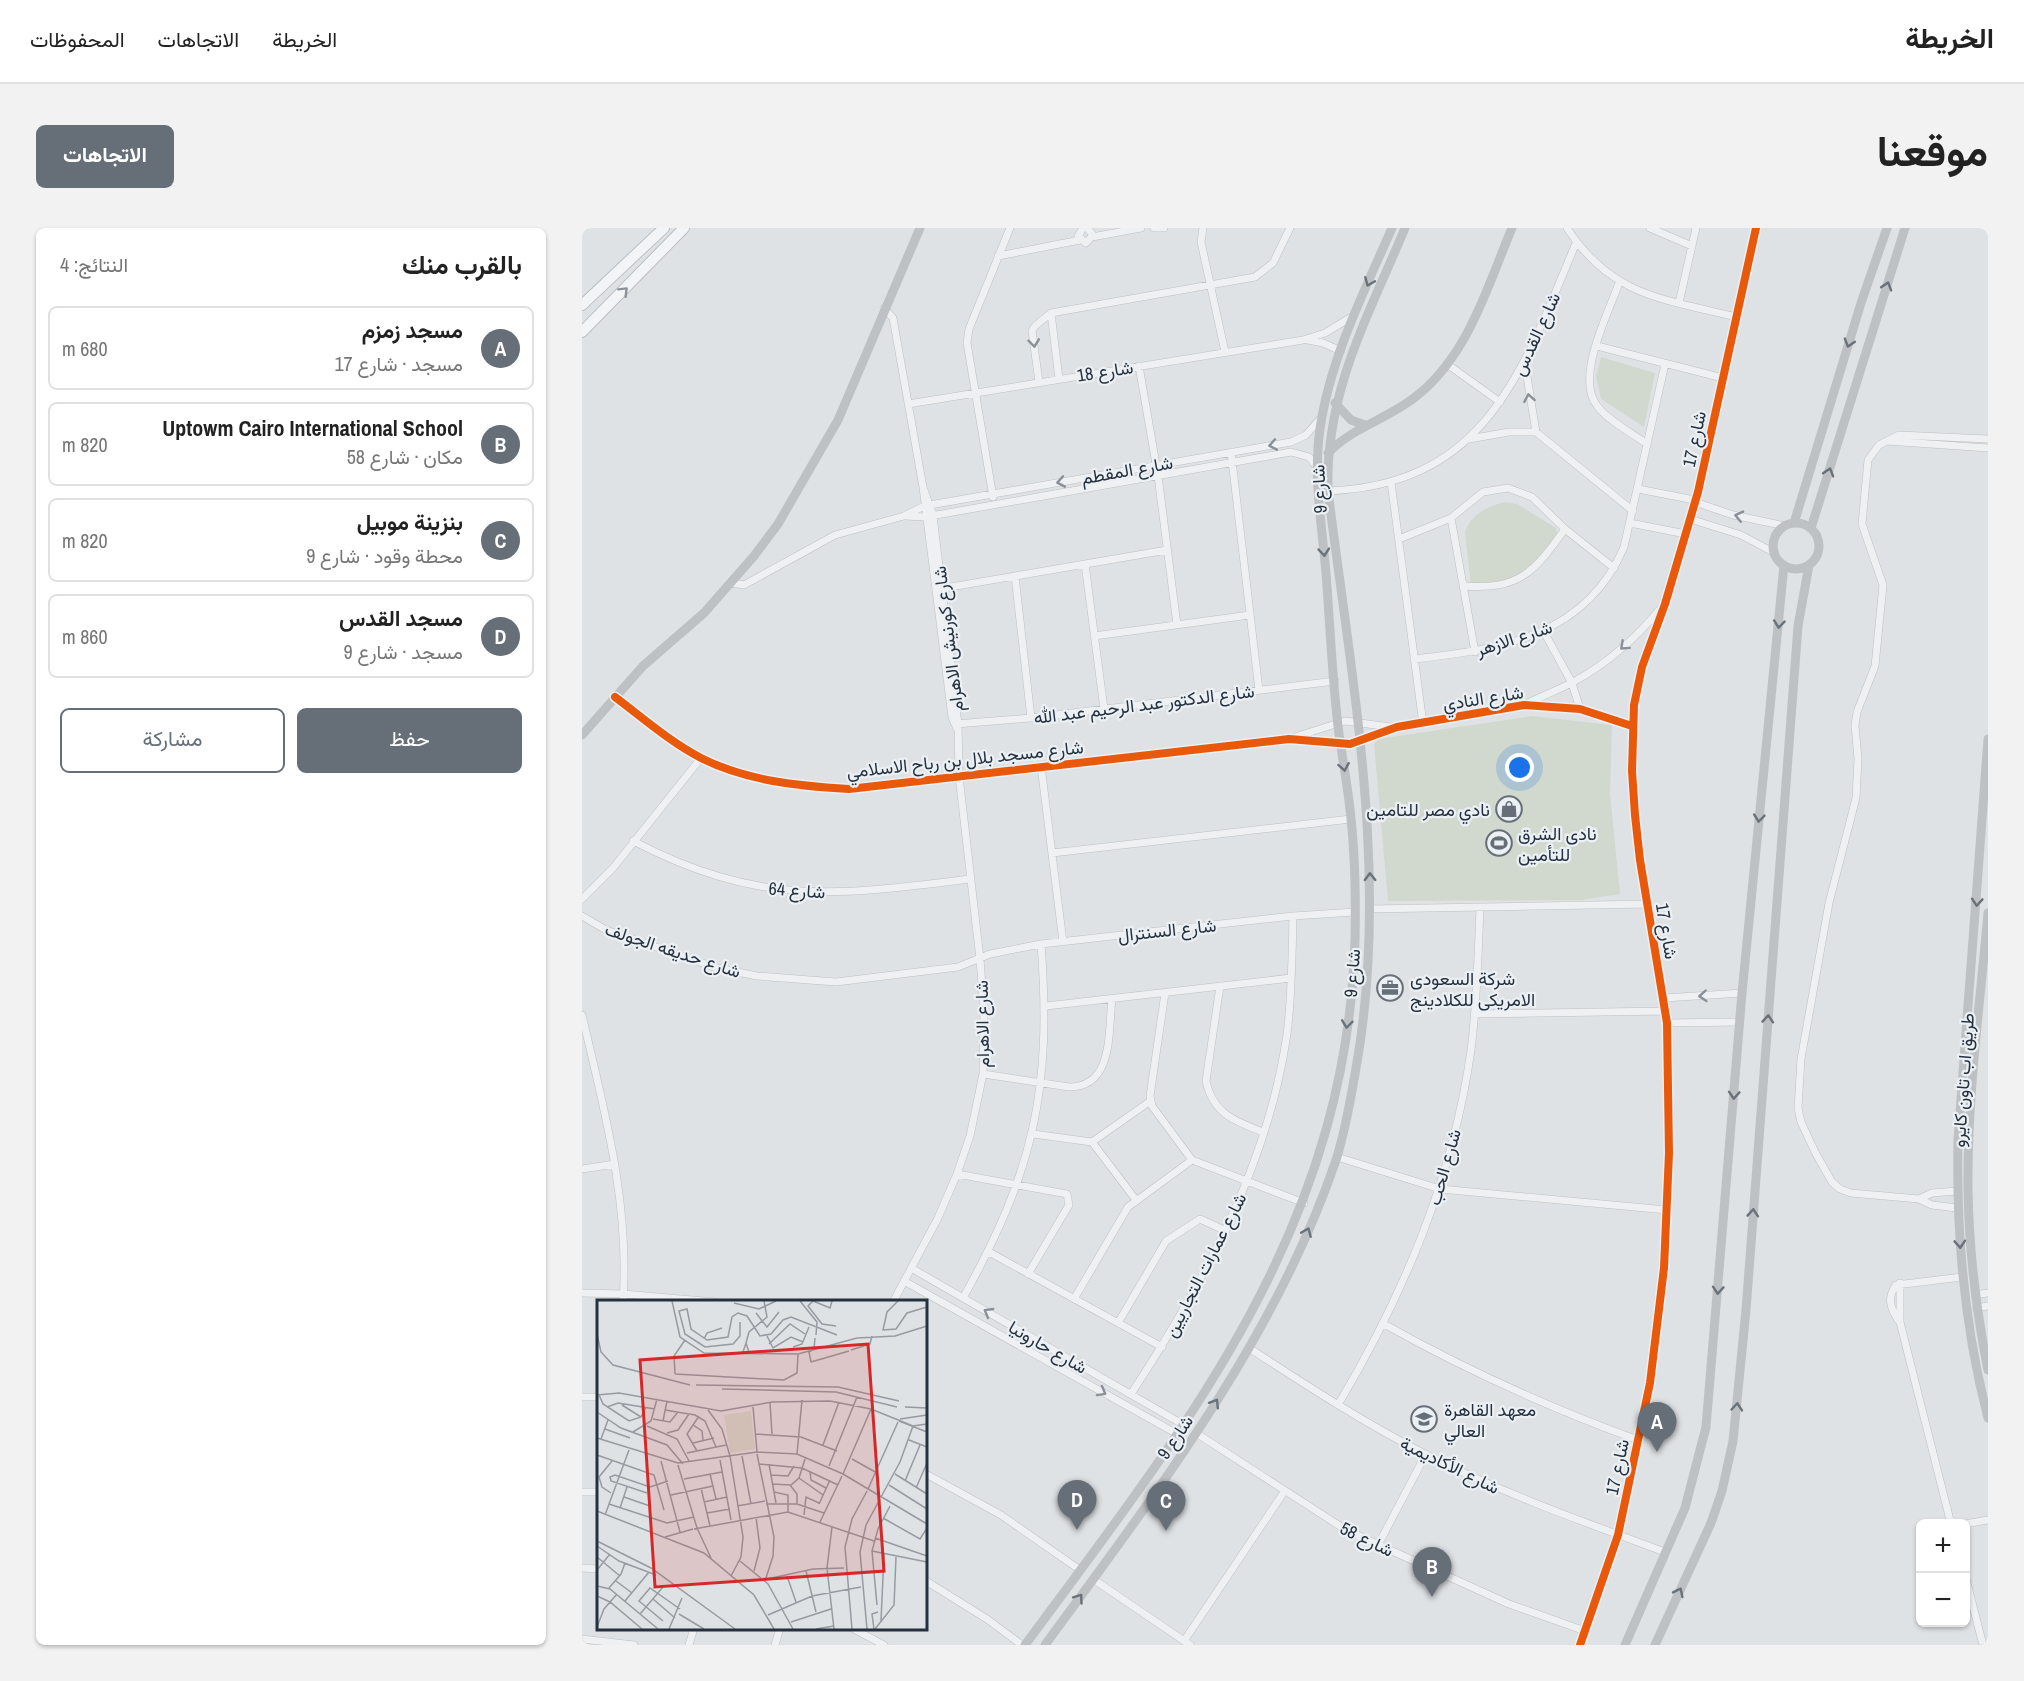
<!DOCTYPE html>
<html lang="ar">
<head>
<meta charset="utf-8">
<style>
  body { margin:0; font-family:"Archivo Narrow",Vazirmatn,sans-serif; background:#f2f2f2; color:#222; direction:rtl }
  .controls { position:absolute; right:18px; bottom:18px; display:grid; overflow:hidden; border-radius:9px; box-shadow:0 2px 4px #0004 }
  .controls button { width:54px; height:54px; display:grid; place-items:center; padding:0; border:0; border-bottom:2px solid #e0e0e0; background:#fff; color:#222; font:30px sans-serif }
  .you { position:absolute; left:938px; top:540px; width:21px; height:21px; margin:-15px; border:4px solid #fff; border-radius:50%; background:#1a73e8; box-shadow:0 0 0 9px #1a73e833 }
  .badge { display:grid; place-items:center; width:39px; height:39px; border-radius:50%; background:#666f78; color:#fff; font-size:20px; font-weight:700 }
  .pin { position:absolute; translate:-50% -50px; filter:drop-shadow(0 2px 3px #0008) }
  .pin::after { content:''; position:absolute; top:32px; width:21px; height:18px; background:inherit; clip-path:polygon(0 0,100% 0,50% 100%) }
  .list { margin:0; padding:0; list-style:none }
  h2 { display:flex; justify-content:space-between; align-items:center; height:78px; margin:0; padding:0 24px; font-size:26px }
  h2 small { font-size:20px; font-weight:400; color:#767676 }
  .list li { display:grid; grid-template-columns:39px 1fr auto; gap:18px; align-items:center; box-sizing:border-box; height:84px; margin:0 12px 12px; padding:0 12px; border:2px solid #e0e0e0; border-radius:9px }
  .list b { display:block; font-size:22px; white-space:nowrap }
  .list p { margin:0; font-size:20px; white-space:nowrap; color:#767676 }
  .list em { font-size:20px; font-style:normal; color:#767676 }
  .actions { display:flex; gap:12px; padding:18px 24px }
  .actions a { flex:1; padding:14px 0; border:2px solid #666f78; border-radius:9px; text-align:center; font-size:21px; color:#666f78 }
  .actions .main { background:#666f78; color:#fff }
  .map { position:relative; flex:none; width:1406px; height:1417px; overflow:hidden; direction:ltr; border-radius:9px }
  header { display:flex; align-items:center; gap:36px; box-sizing:border-box; height:84px; padding:0 30px; background:#fff; border-bottom:2px solid #e0e0e0 }
  header strong { font-size:28px }
  nav { display:flex; gap:33px; margin-inline-start:auto; font-size:21px }
  .intro { display:flex; align-items:center; justify-content:space-between; box-sizing:border-box; height:144px; padding:0 36px }
  h1 { margin:0; font-size:42px }
  .button { padding:15px 27px; border-radius:9px; background:#666f78; color:#fff; font-size:21px; font-weight:700 }
  main { display:flex; gap:36px; padding:0 36px }
  aside { flex:1; background:#fff; border-radius:9px; box-shadow:0 2px 4px #0004 }
  .map>svg:first-child { display:block }
</style>
</head>
<body>
<header>
<strong>الخريطة</strong>
<nav><a>الخريطة</a><a>الاتجاهات</a><a>المحفوظات</a></nav>
</header>
<div class="intro"><h1>موقعنا</h1><a class="button">الاتجاهات</a></div>
<main>
<div class="map">
<svg width="1406" height="1417" viewBox="0 0 1406 1417">
  <rect width="100%" height="100%" fill="#dfe2e4"/>
  <path fill="#d1d9ce" d="M1019,129L1073,145L1062,199L1019,171L1014,148Z
    M924,274L935,276L974,300L977,312C952,353 935,355 889,359L883,304C888,287 907,277 924,274Z
    M950,488L1030,497L1028,565L1038,666L1000,672L806,673L792,516L796,511Z"/>
  <g fill="none" stroke-linecap="round" stroke-linejoin="round">
    <g stroke="#bdc0c2" stroke-width="8">
      <path id="street" d="M501,0L496,8L504,15L511,7L505,0
        M572,0H582
        M621,0L619,14L643,124
        M985,0C1029,68 1081,71 1154,89
        M1068,0L1110,18
        M510,9L559,0
        M416,28L498,12
        M1037,55C1026,86 992,151 1016,179C1028,194 1050,205 1065,216
        M1097,75L1114,0
        M302,80L311,90L341,259L370,489L375,501
        M469,85L477,151
        M726,112L741,115L759,123
        M1015,118L1141,150
        M865,136L918,174
        M943,136L954,204
        M557,138L576,248L595,397
        M457,154L450,103L453,98L469,85L673,49L691,35L708,0
        M326,176L721,112L743,105L771,88
        M887,211L927,204H954L1051,283
        M1305,213L1406,220
        M649,224L677,462
        M809,254L841,496
        M1056,261L1113,272
        M746,263C906,257 941,141 994,15
        M411,269L385,115L387,101L428,0
        M1113,274L1151,287L1203,298
        M324,288L343,289L709,224L727,229L735,239
        M869,290L893,424
        M1108,291L1159,307L1193,325
        M1048,295L1104,306
        M817,311L869,290L901,264L926,260L950,269L983,301L1032,340
        M503,336L522,481
        M433,348L449,490
        M149,355L162,357L253,307L322,288L342,278L709,214L724,207L738,191
        M882,358C938,362 952,344 983,301
        M357,361L585,322
        M962,404L990,455L998,481
        M512,408L668,387
        M832,431C919,421 1004,409 1042,319L1083,136
        M33,469C61,490 88,514 119,530C165,553 216,558 267,561L707,511L768,516L815,499L942,477L998,481L1050,498
        M942,477C959,468 977,462 993,453C1026,435 1054,410 1078,381
        M374,496L449,490L753,453
        M713,509L763,493L809,499
        M459,538L481,714
        M51,613C177,678 253,668 387,651
        M470,625L769,591
        M0,671L31,640L119,530
        M788,681L1065,676
        M0,688L24,702L135,740L175,748L254,754L376,739L408,726L459,716L711,688L773,684
        M638,758L624,853C631,886 653,893 681,904
        M583,765L568,868L570,878L610,932L722,975
        M1082,770L1160,765
        M464,778L709,750
        M893,786L1084,783
        M0,787C22,881 48,975 41,1074
        M1085,795L1157,794
        M401,846L487,859C532,859 526,804 530,771
        M451,906L510,914L567,874
        M510,914L554,972
        M755,929L858,961L1085,982
        M0,941L33,936
        M375,946L485,966L487,977L446,1046
        M1337,971L1350,965L1375,963
        M1375,980L1350,977L1337,971L1269,965L1258,961L1250,954L1234,926L1219,894L1216,880L1219,831L1247,675L1274,570L1276,531L1273,497L1275,484L1293,438L1301,357L1280,296L1286,232L1297,217L1317,207L1406,211
        M407,1024L580,1119
        M329,1040L602,1197
        M322,1053L597,1207
        M1318,1055V1094L1368,1292
        M0,1065L41,1066L133,1074
        M1393,1067L1406,1065
        M381,1070C452,943 470,861 459,716
        M492,1071L546,979L610,932
        M311,1074L355,992L375,946L388,908L401,846L402,784L398,731L377,548L376,496L351,288L341,259
        M1394,1080L1406,1078
        M1316,1092C1308,1079 1305,1070 1314,1057L1380,1049
        M536,1095L584,1013L618,991L644,1003
        M802,1096C884,1142 968,1180 1056,1212
        M667,1120C724,1157 782,1195 843,1226C920,1265 1002,1294 1083,1324
        M549,1166C621,1056 686,938 705,806C710,767 710,727 711,688
        M0,1169H16
        M756,1177C822,1066 871,950 889,822C895,775 896,728 898,681
        M614,1205L764,1302L927,1376L1003,1403
        M344,1246L419,1287L498,1342
        M0,1264H16
        M1368,1292L1376,1296
        M1383,1296L1406,1292
        M796,1317L844,1226
        M0,1340L16,1341
        M511,1351L608,1417
        M1384,1351L1401,1417
        M344,1353L405,1391L440,1417
        M270,1400L302,1417
        M0,1411L52,1417
        M602,1413L702,1264
        M107,1417L112,1400
        M193,1417L198,1400
        M998,1417L1036,1307L1068,1155L1082,1040L1087,925L1085,795L1058,632L1053,587L1050,543L1052,477L1060,439L1083,376L1116,264L1174,0"/>
    </g>
    <g stroke="#babfc2" stroke-width="12">
      <path id="primary" d="M0,77L82,0
        M0,104L102,0"/>
    </g>
    <use href="#street" stroke="#eef0f1" stroke-width="7"/>
    <path stroke="#bdc1c4" stroke-width="9" d="M753,175L769,192L783,197
      M746,225C772,198 809,190 837,166C887,125 906,57 930,0
      M1212,295L1279,75L1305,0
      M1191 318a23 23 0 1 1 46 0a23 23 0 1 1-46 0Z
      M1229,300L1323,0
      M0,507L61,438L122,385L172,328L196,296L256,192L338,0
      M1406,511L1376,911C1374,1006 1382,1098 1406,1190
      M1406,685C1398,777 1385,869 1386,961C1387,1022 1394,1082 1406,1142
      M443,1417C607,1195 765,1000 773,711C774,665 773,619 767,573C764,548 759,523 756,498C750,447 748,396 744,345C740,298 731,248 738,201C748,131 782,64 810,0
      M463,1417C574,1265 693,1112 754,932C763,904 768,875 773,846C809,653 770,456 746,263C743,164 786,89 823,0
      M1043,1417L1103,1280L1124,1199L1160,765L1202,337
      M1073,1417L1129,1295L1140,1263L1151,1213L1164,1082L1216,398L1227,337"/>
    <use href="#primary" stroke="#f3f4f5" stroke-width="10"/>
    <g stroke="#ebf0f5" stroke-width="11">
      <path id="cycleway" d="M33,469C61,490 88,514 119,530C165,553 216,558 267,561L707,511L768,516L815,499L942,477L998,481L1050,498
        M998,1417L1036,1307L1068,1155L1082,1040L1087,925L1085,795L1058,632L1053,587L1050,543L1052,477L1060,439L1083,376L1116,264L1174,0"/>
    </g>
    <use href="#cycleway" stroke="#e8590c" stroke-width="8"/>
  </g>
  <defs><path id="oneway-chevron" d="M-2-3.5L2.5 0L-2 3.5" fill="none" stroke-width="1.6" stroke-linecap="round" stroke-linejoin="round" transform="scale(1.5)"/></defs>
  <g stroke="#69727a">
    <use href="#oneway-chevron" transform="translate(787 54) rotate(113)"/>
    <use href="#oneway-chevron" transform="translate(1305 58) rotate(-73)"/>
    <use href="#oneway-chevron" transform="translate(1267 115) rotate(107)"/>
    <use href="#oneway-chevron" transform="translate(1247 244) rotate(-73)"/>
    <use href="#oneway-chevron" transform="translate(742 324) rotate(85)"/>
    <use href="#oneway-chevron" transform="translate(1197 396) rotate(96)"/>
    <use href="#oneway-chevron" transform="translate(762 539) rotate(80)"/>
    <use href="#oneway-chevron" transform="translate(1177 590) rotate(96)"/>
    <use href="#oneway-chevron" transform="translate(788 649) rotate(-91)"/>
    <use href="#oneway-chevron" transform="translate(1395 674) rotate(94)"/>
    <use href="#oneway-chevron" transform="translate(1186 791) rotate(-86)"/>
    <use href="#oneway-chevron" transform="translate(765 796) rotate(97)"/>
    <use href="#oneway-chevron" transform="translate(1152 867) rotate(94)"/>
    <use href="#oneway-chevron" transform="translate(1171 985) rotate(-86)"/>
    <use href="#oneway-chevron" transform="translate(725 1004) rotate(-67)"/>
    <use href="#oneway-chevron" transform="translate(1378 1016) rotate(86)"/>
    <use href="#oneway-chevron" transform="translate(1136 1062) rotate(94)"/>
    <use href="#oneway-chevron" transform="translate(633 1175) rotate(-58)"/>
    <use href="#oneway-chevron" transform="translate(1155 1179) rotate(-85)"/>
    <use href="#oneway-chevron" transform="translate(1097 1364) rotate(-64)"/>
    <use href="#oneway-chevron" transform="translate(497 1370) rotate(-54)"/>
  </g>
  <use stroke="#8c929a" href="#oneway-chevron" transform="translate(42 63) rotate(-45)"/>
  <g stroke="#8a9098">
    <use href="#oneway-chevron" transform="translate(452 115) rotate(83)"/>
    <use href="#oneway-chevron" transform="translate(947 170) rotate(-100)"/>
    <use href="#oneway-chevron" transform="translate(691 217) rotate(170)"/>
    <use href="#oneway-chevron" transform="translate(479 254) rotate(170)"/>
    <use href="#oneway-chevron" transform="translate(1157 288) rotate(-167)"/>
    <use href="#oneway-chevron" transform="translate(1042 418) rotate(138)"/>
    <use href="#oneway-chevron" transform="translate(1121 768) rotate(176)"/>
    <use href="#oneway-chevron" transform="translate(406 1084) rotate(-150)"/>
    <use href="#oneway-chevron" transform="translate(520 1164) rotate(29)"/>
  </g>
  <defs>
    <g id="shop-ring" transform="scale(1.35)"><circle r="9.5" fill="#ebf0f5" stroke="#666f78" stroke-width="1.5"/><path d="M-5-2.5h2.3a2.7 3.5 0 0 1 5.4 0H5L5.5 6h-11ZM-1.5-2.5h3a1.5 2.3 0 0 0-3 0Z" fill="#666f78"/></g>
    <g id="stadium-ring" transform="scale(1.35)"><circle r="9.5" fill="#ebf0f5" stroke="#666f78" stroke-width="1.5"/><path d="M0-5a6.5 5 0 1 0 0 10a6.5 5 0 1 0 0-10ZM-3.5-1.8h7v3.6h-7Z" fill="#666f78"/></g>
    <g id="office-ring" transform="scale(1.35)"><circle r="9.5" fill="#ebf0f5" stroke="#666f78" stroke-width="1.5"/><path d="M-6-3h4V-5.5h4V-3h4V5H-6ZM-1-4.5V-3h2v-1.5ZM-6 0V1H6V0Z" fill="#666f78"/></g>
    <g id="university-ring" transform="scale(1.35)"><circle r="9.5" fill="#ebf0f5" stroke="#666f78" stroke-width="1.5"/><path d="M0-5L7-2L0 1L-7-2ZM-4 1L0 2.5L4 1V4Q0 6-4 4Z" fill="#666f78"/></g>
  </defs>
  <g fill-rule="evenodd">
    <use href="#shop-ring" x="927" y="581"/>
    <use href="#stadium-ring" x="917" y="615"/>
    <use href="#office-ring" x="808" y="760"/>
    <use href="#university-ring" x="842" y="1191"/>
  </g>
  <g text-anchor="middle" dominant-baseline="central" stroke-width="4.5" stroke-linejoin="round" paint-order="stroke">
    <g font-size="18" fill="#25313e" stroke="#ebf0f5">
      <text transform="translate(954 106) rotate(-65)">شارع القدس</text>
      <text transform="translate(523 143) rotate(-9)">شارع 18</text>
      <text transform="translate(1112 211) rotate(-78)">شارع 17</text>
      <text transform="translate(545 242) rotate(-10)">شارع المقطم</text>
      <text transform="translate(737 261) rotate(-93)">شارع 9</text>
      <text transform="translate(932 410) rotate(-18)">شارع الازهر</text>
      <text transform="translate(366 411) rotate(-97)">شارع كورنيش الاهرام</text>
      <text transform="translate(901 470) rotate(-9)">شارع النادي</text>
      <text transform="translate(562 476) rotate(-7)">شارع الدكتور عبد الرحيم عبد الله</text>
      <text transform="translate(383 531) rotate(-6)">شارع مسجد بلال بن رباح الاسلامي</text>
      <text transform="translate(215 662) rotate(4)">شارع 64</text>
      <text transform="translate(585 702) rotate(-6)">شارع السنترال</text>
      <text transform="translate(1085 703) rotate(80)">شارع 17</text>
      <text transform="translate(91 722) rotate(18)">شارع حديقه الجولف</text>
      <text transform="translate(770 745) rotate(-86)">شارع 9</text>
      <text transform="translate(400 796) rotate(-91)">شارع الاهرام</text>
      <text transform="translate(1381 852) rotate(-86)">طريق اب تاون كايرو</text>
      <text transform="translate(862 939) rotate(-74)">شارع الحب</text>
      <text transform="translate(623 1037) rotate(-63)">شارع عمارات التجاريين</text>
      <text transform="translate(466 1119) rotate(30)">شارع حارونيا</text>
      <text transform="translate(593 1209) rotate(-56)">شارع 9</text>
      <text transform="translate(868 1237) rotate(26)">شارع الأكاديمية</text>
      <text transform="translate(1035 1239) rotate(-78)">شارع 17</text>
      <text transform="translate(785 1311) rotate(26)">شارع 58</text>
    </g>
    <g font-size="18" fill="#25313e" stroke="#ebf0f5" text-anchor="start">
      <text x="908" y="581" text-anchor="end">نادي مصر للتامين</text>
      <text x="936" y="605">نادى الشرق<tspan x="936" dy="21">للتأمين</tspan></text>
      <text x="828" y="750">شركة السعودى<tspan x="828" dy="21">الامريكى للكلادينج</tspan></text>
      <text x="862" y="1181">معهد القاهرة<tspan x="862" dy="21">العالي</tspan></text>
    </g>
  </g>
  <g transform="translate(15 1072)">
    <rect width="330" height="330" fill="#dfe2e4"/>
    <path d="M154,111L158,149L133,153L127,115Z" fill="#d1d9ce"/>
    <path fill="none" stroke="#959ba2" stroke-width="1.5" d="M75,1L83,37L107,53L201,54L260,38L298,36L330,26M203,1L220,22L219,35M235,1L233,8L216,1L211,6L225,24L239,26M301,1L290,12L286,30L299,29L310,13L330,7M137,3L162,9L179,1M159,13L170,27L182,12M143,22V36L136,44L108,47L88,34L82,11L90,9L94,29L110,40L131,37L135,17L141,13L150,16L163,36L174,34L186,20L194,17L240,35M0,34L4,52L16,65L93,85M170,36L176,48L194,37L206,42M107,39L110,33L125,28M149,43L152,32L170,17L167,1M172,44L193,24L208,34M196,47L205,44L212,27M254,50L273,44L275,36M146,52L149,43L152,52M214,62L252,51M214,62L212,52L217,49L218,38M78,74L187,80L200,73L201,54M78,74L77,56L88,40M99,85L241,87L302,101M125,89L239,92L300,107M0,95L22,93L124,111L175,102L233,101L274,109L316,126L330,124M2,95L6,104L32,121L44,117L49,107M173,103L175,134M25,105L44,117M10,107L21,103L58,109M156,107L160,152M308,107L330,108M68,110L98,115L108,121L119,147M111,110L125,129L133,156L146,237L144,257L134,276M0,112L24,128L70,145L86,164M56,119L73,122L81,112M303,119L330,115M66,121L70,101M302,121L330,132M96,125L105,131L106,140M50,126L80,139L92,161M8,129L33,138M36,132L54,121L60,99M70,133L81,130L92,114M158,134L204,137L240,151M0,138L81,163L160,152L200,154L246,174L330,224M4,139L11,120M312,140L330,147M96,143L117,138M226,145L242,102M100,151L90,134L102,116M90,153L129,145M160,154L177,237L176,256L168,281M200,154L205,100M0,155L57,175L67,210M145,156L154,204M255,159L280,173M123,160L134,220M64,161L83,232M162,164L205,168L241,185M172,164L179,203M81,165L100,228L114,258M232,166L260,97M213,171L214,180L229,188M113,174L119,199M246,174L274,109M298,174L330,194M174,175L191,176L197,166M202,178L226,195M87,179L125,172M308,181L323,145M175,184L194,185L202,178L208,159M193,185L200,194V204M292,185L330,209M104,188L113,226M319,188L330,163M271,189L301,122M177,192L191,195V212M14,193L5,187L2,177L15,161M50,193L14,181L13,177L18,175L53,187L71,181M74,195L116,186M27,197L53,206M284,197L303,162L316,126M107,202L130,197M12,204L70,223L97,217M169,204H200L227,213M222,204L233,180M140,206L168,201M23,208L30,187M0,211L107,253L157,295L177,329M110,213L133,209M8,215L32,150M207,215L209,197L222,203M286,218L323,239L330,228M223,222L245,176M235,227L230,268L237,329M97,229L191,212L277,241M68,237L96,229M278,238L330,256M0,241L54,268L138,329M0,246L22,261L59,275M275,251L330,262M0,257L23,276M143,261L171,284L196,329M0,270L13,254M157,271L163,248L159,217M209,271L219,312M190,276L199,302M170,279L216,269L247,268M19,281L35,293M0,286L13,289L61,329M12,288L24,274L28,263M0,296L13,302L45,329M56,299L78,318M28,301L52,272M280,305L275,251L281,229L293,206M43,314L66,287M82,314L107,329M171,315L215,296L264,287M66,321L42,301L53,288L83,309M284,321L287,254M194,322L234,309M0,327L7,309L20,294M72,329L85,298M219,329L237,326M255,329L248,247L255,219L270,191M270,329L263,252L269,225L283,199M277,329L275,314L281,312M278,329L297,305L299,257"/>
    <path fill="#d62828" fill-opacity="0.15" stroke="#d62828" stroke-width="3" d="M271,44L287,271L58,287L43,60Z"/>
    <rect width="330" height="330" fill="none" stroke="#25313e" stroke-width="3"/>
  </g>
</svg>
<div class="controls">
<button>+</button>
<button>−</button>
</div>
<div class="you"></div>
<div class="pin badge" style="left:1075px;top:1224px">A</div>
<div class="pin badge" style="left:850px;top:1369px">B</div>
<div class="pin badge" style="left:584px;top:1303px">C</div>
<div class="pin badge" style="left:495px;top:1302px">D</div>
</div>
<aside>
<h2>بالقرب منك<small>النتائج: 4</small></h2>
<ul class="list">
<li><span class="badge">A</span><div><b>مسجد زمزم</b><p>مسجد · شارع 17</p></div><em>680 m</em></li>
<li><span class="badge">B</span><div><b>Uptowm Cairo International School</b><p>مكان · شارع 58</p></div><em>820 m</em></li>
<li><span class="badge">C</span><div><b>بنزينة موبيل</b><p>محطة وقود · شارع 9</p></div><em>820 m</em></li>
<li><span class="badge">D</span><div><b>مسجد القدس</b><p>مسجد · شارع 9</p></div><em>860 m</em></li>
</ul>
<div class="actions"><a class="main">حفظ</a><a>مشاركة</a></div>
</aside>
</main>
</body>
</html>
